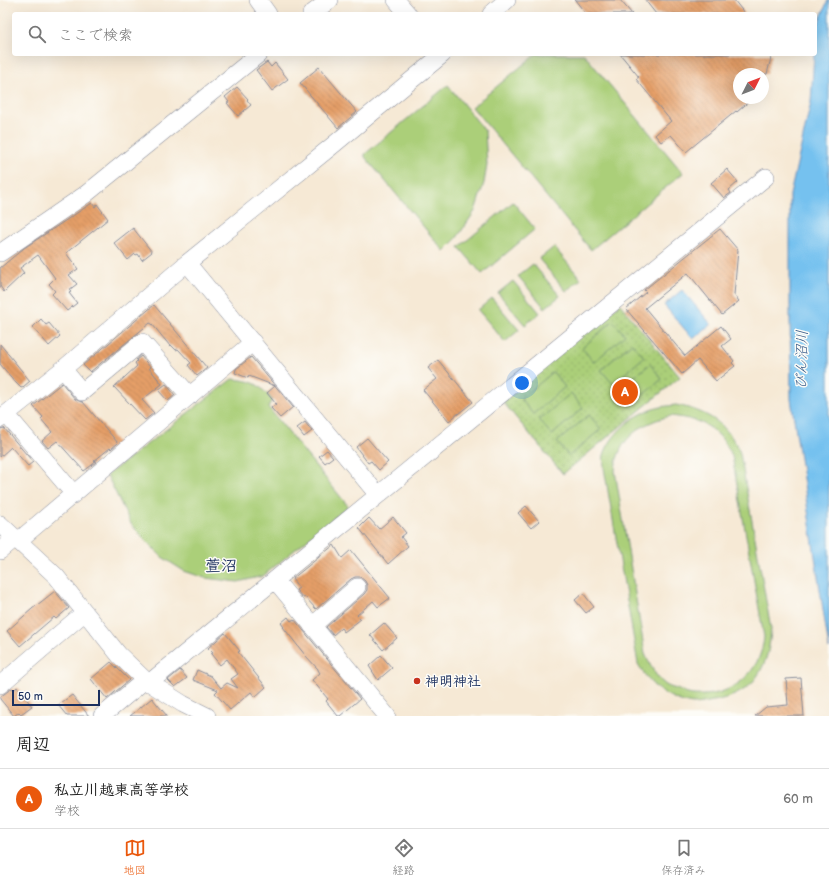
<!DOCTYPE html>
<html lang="ja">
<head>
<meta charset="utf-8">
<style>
  body { margin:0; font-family:"Balsamiq Sans","Klee One",sans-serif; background:#f6f6f6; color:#222 }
  .compass { position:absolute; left:733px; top:68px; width:36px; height:36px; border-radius:50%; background:#fff; box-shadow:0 4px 16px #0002; rotate:48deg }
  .scale { position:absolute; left:12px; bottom:10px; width:88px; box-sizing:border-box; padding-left:4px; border:2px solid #1b2f5e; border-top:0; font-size:11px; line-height:14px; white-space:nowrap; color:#1b2f5e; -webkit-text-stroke:3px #fdfcf7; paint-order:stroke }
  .you { position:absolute; left:522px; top:383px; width:14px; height:14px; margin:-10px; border:3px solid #fff; border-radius:50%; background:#1a73e8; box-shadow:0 0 0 6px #1a73e833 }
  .badge { display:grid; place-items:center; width:26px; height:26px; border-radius:50%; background:#ea580c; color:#fff; font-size:13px; font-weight:700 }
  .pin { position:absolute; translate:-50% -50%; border:2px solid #fff; box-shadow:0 1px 4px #0006 }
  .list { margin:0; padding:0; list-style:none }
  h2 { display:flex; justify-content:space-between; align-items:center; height:52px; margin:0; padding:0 16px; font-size:17px }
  h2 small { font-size:13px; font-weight:400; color:#767676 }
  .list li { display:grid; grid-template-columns:26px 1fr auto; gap:12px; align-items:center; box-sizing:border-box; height:60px; padding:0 16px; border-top:1px solid #e0e0e0 }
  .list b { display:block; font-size:15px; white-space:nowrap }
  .list p { margin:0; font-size:13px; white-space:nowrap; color:#767676 }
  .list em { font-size:13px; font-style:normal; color:#767676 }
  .icon { flex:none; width:22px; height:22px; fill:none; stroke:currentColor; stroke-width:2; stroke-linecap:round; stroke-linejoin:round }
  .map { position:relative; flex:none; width:829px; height:716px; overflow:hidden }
  .search { position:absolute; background:#fff; box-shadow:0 4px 16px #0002; left:12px; right:12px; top:12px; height:44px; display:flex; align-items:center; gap:10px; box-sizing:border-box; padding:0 14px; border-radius:4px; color:#767676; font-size:15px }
  .sheet { height:112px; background:#fff }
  nav { display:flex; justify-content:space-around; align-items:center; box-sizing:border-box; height:56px; border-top:1px solid #e0e0e0; background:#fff; font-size:11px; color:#767676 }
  nav a { display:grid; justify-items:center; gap:2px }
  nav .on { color:#ea580c }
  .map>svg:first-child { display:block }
</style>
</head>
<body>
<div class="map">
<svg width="829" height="716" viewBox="0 0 829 716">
  <defs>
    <pattern id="green-dots" width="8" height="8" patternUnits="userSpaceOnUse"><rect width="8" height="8" fill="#abcf79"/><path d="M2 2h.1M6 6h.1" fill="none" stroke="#93b26b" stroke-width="1.8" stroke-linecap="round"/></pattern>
    <pattern id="building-back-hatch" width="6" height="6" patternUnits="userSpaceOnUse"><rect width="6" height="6" fill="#e59f67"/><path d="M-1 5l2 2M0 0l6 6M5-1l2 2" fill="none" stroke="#b98258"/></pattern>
  </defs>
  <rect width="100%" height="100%" fill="#fdfcf7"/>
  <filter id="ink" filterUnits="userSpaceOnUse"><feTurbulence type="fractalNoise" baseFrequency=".025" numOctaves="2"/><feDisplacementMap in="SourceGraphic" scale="8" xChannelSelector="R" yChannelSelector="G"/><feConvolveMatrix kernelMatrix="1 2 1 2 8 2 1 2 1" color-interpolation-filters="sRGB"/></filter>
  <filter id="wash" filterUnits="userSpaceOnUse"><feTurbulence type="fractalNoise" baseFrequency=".012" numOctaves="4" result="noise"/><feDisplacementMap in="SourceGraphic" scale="16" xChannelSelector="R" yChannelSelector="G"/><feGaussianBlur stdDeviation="0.9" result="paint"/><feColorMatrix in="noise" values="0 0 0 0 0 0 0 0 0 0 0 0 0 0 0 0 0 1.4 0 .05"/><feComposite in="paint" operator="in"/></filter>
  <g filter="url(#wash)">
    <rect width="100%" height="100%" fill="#f6e9d5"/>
    <path fill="url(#green-dots)" stroke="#637f6c" d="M620,304L680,377L563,474L503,402Z"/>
    <path fill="#abcf79" stroke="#637f6c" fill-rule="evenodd" d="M536,54H584L683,173L591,250L472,107Z
      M448,85L485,131L487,165L484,183L475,211L456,239L444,251L365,157V154Z
      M513,202L535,229L482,274L459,247Z
      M554,247L581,279L566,291L539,259Z
      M533,264L560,296L545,308L518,276Z
      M513,281L540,313L525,325L498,293Z
      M492,298L519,330L505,342L478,310Z
      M613,321L625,335L594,362L582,348Z
      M632,343L644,357L613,384L601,370Z
      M650,364L662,379L631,405L618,390Z
      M553,372L565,387L533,414L521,399Z
      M232,379C254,381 258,383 272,400L268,407L348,506L263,576L238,582L205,578L184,571L162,557L145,540L131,524L107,475Z
      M571,393L583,408L552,435L539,420Z
      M676,405C706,411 728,423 740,453L771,629C770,644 768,657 761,670C749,692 732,698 708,702C703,703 698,704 693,704C682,703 668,696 659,690C650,683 644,674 638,664L604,468C604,464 603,459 604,455C611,433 635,413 657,408C663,406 669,406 676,405ZM671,416C702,420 718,426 732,456L764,637C761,667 742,688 713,694C705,695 696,696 688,694C684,693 681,691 677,689C673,688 669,687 666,685C656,678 650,665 645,654L615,471C617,439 642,422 671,416Z
      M589,415L601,429L569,456L557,442Z"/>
    <path fill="#75c1ef" stroke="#4878a6" d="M828,0H829V649L791,399L790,315V195L811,102L814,54H815V32Z
      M682,290L711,324L693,339L664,305Z"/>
    <g id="blocks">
      <path fill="url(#building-back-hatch)" d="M575,0H620L632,14H586Z
        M645,0H734L745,14H656Z
        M620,54H772L767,74H739V98H753L737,112L736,111L686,152L671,135L661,142L655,135L671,121L636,79L639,77Z
        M267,62L271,67L275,63L288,79L272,91L256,70Z
        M319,67L357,112L338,128L300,83Z
        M237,87L248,99L247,100L251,105L238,116L227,103L229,102L225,97Z
        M727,169L738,182L729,190L731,193L724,198L711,183Z
        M92,203L95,207L97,204L108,219L66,253L78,269L69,275L77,284L69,290L71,292L69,293L77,303L67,311L52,294L55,291L49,284L55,278L38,255L20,268L24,273L4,292L0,286V268L24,248Z
        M133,228L152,252L142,260L138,254L136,255L135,254L128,260L114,243Z
        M720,229L738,250L734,295L739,301L722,315L688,273L645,308L685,356L721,326L731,339L722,346L734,361L732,363L735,366L716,381L698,360L682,374L626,309L646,292L644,290Z
        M154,305L207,368L197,376L188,365L191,363L178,349L176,350L171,345L170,346L152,324L150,323L90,372L83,365Z
        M41,319L46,325L49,323L60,336L49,346L33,327Z
        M0,344L30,381L23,387L21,388L16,383L0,364Z
        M141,356L150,367L149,368L162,384L142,400L154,413L145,420L114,387L137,366L135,363L137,361L136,360Z
        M251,357L293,407L280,418L271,408L276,404L267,393L275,386L249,376L248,378L235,373L236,369Z
        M438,360L473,402L449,421L423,390L437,379L428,368Z
        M62,383L75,399L79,401L83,402L118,443L111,449L110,448L94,461L96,462L84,471L57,441L48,448L42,441L52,432L41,419L43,417L33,406Z
        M166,384L175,395L168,401L158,390Z
        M305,422L312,431L304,437L297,428Z
        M4,428L33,462L28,466L11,447L0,457V429Z
        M367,438L388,462L379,470L371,461L368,463L356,447Z
        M327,450L333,457L325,463L319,456Z
        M526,506L539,521L531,528L518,513Z
        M393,517L406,533L401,537L408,546L388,564L359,528L369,518L379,529Z
        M334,545L342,558L351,550L390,598L378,607L373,601L357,615L361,619L344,632L341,628L333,635L326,627L364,594L367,590V585L365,581L360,577H355L351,579L316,609L305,597L303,598L296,590L299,588L292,579Z
        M55,591L69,608L56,619L54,617L20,646L7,631L32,609Z
        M583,593L594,607L586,613L575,600Z
        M288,617L291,621L294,619L360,699L340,716H338L326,701L328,699L312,680L320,673L318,670V669L305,655L283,627H284L281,623Z
        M384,623L397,638L383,650L370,635Z
        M225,633L240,651L238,652L266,687L255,697L251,692L230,710L215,693L218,690L193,680L197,670L211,676L221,688L227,683L238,688L231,679L238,674L227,659L220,665L211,654L213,653L208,648Z
        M381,655L392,668L378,680L369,666Z
        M111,662L129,680L107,699L91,679Z
        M180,670L187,678L175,687L168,680Z
        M801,678L804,716H755L766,707L788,705L786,679Z
        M17,687L32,706L21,714L19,712L14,716L0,699V697L12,688L14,690Z
        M72,695L89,716H67L58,705Z
        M152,698L167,716H130Z"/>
    </g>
  </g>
  <g filter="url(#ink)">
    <use href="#blocks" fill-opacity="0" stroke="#888c9a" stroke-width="1"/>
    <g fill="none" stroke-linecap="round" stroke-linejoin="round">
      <g stroke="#888c9a" stroke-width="18">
        <path id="minor" d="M258,0L268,14
          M396,0L408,14
          M311,14L330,0
          M491,14L507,0
          M0,253L86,194L259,54
          M187,263L378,495
          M63,369L82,392L142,342L190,396
          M6,414L74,494
          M0,419L63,369L187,263L332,146L443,54
          M0,524L56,576L119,655L145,680L183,704L207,716
          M18,541L253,342
          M0,551L15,538
          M275,580L387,716
          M312,626L357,587
          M149,683L766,177
          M0,685L85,612
          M102,716L145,680"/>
      </g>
      <use href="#minor" stroke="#fff" stroke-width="17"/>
    </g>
  </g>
  <circle fill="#c8321e" stroke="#fdfcf7" stroke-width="1.5" cx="417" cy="681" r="4"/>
  <g text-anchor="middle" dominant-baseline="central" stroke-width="3" stroke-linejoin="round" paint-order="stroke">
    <g font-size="14" font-weight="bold" fill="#1b2f5e" stroke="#fdfcf7" text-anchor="start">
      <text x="425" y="681">神明神社</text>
    </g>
    <g font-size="15" font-style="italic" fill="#365b8a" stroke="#fdfcf7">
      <text transform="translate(802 360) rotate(-89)">びん沼川</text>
    </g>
    <g font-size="16" font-weight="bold" fill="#1b2f5e" stroke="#fdfcf7">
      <text x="221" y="566">萱沼</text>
    </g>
  </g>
</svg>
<svg class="compass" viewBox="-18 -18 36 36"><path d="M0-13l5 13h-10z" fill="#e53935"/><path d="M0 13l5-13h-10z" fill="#767676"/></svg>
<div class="scale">50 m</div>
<div class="you"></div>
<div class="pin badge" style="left:625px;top:392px">A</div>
<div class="search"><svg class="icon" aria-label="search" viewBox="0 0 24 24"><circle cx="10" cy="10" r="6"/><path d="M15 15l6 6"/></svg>ここで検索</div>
</div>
<section class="sheet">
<h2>周辺<small></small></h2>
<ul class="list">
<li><span class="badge">A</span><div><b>私立川越東高等学校</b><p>学校</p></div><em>60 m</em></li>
</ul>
</section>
<nav>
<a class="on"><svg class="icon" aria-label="map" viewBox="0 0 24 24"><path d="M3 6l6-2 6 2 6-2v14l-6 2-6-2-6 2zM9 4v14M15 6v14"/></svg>地図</a>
<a><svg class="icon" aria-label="directions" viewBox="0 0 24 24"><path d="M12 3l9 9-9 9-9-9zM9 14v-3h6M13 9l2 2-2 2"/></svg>経路</a>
<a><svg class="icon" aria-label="saved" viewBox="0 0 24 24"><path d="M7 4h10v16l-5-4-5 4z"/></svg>保存済み</a>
</nav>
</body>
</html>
